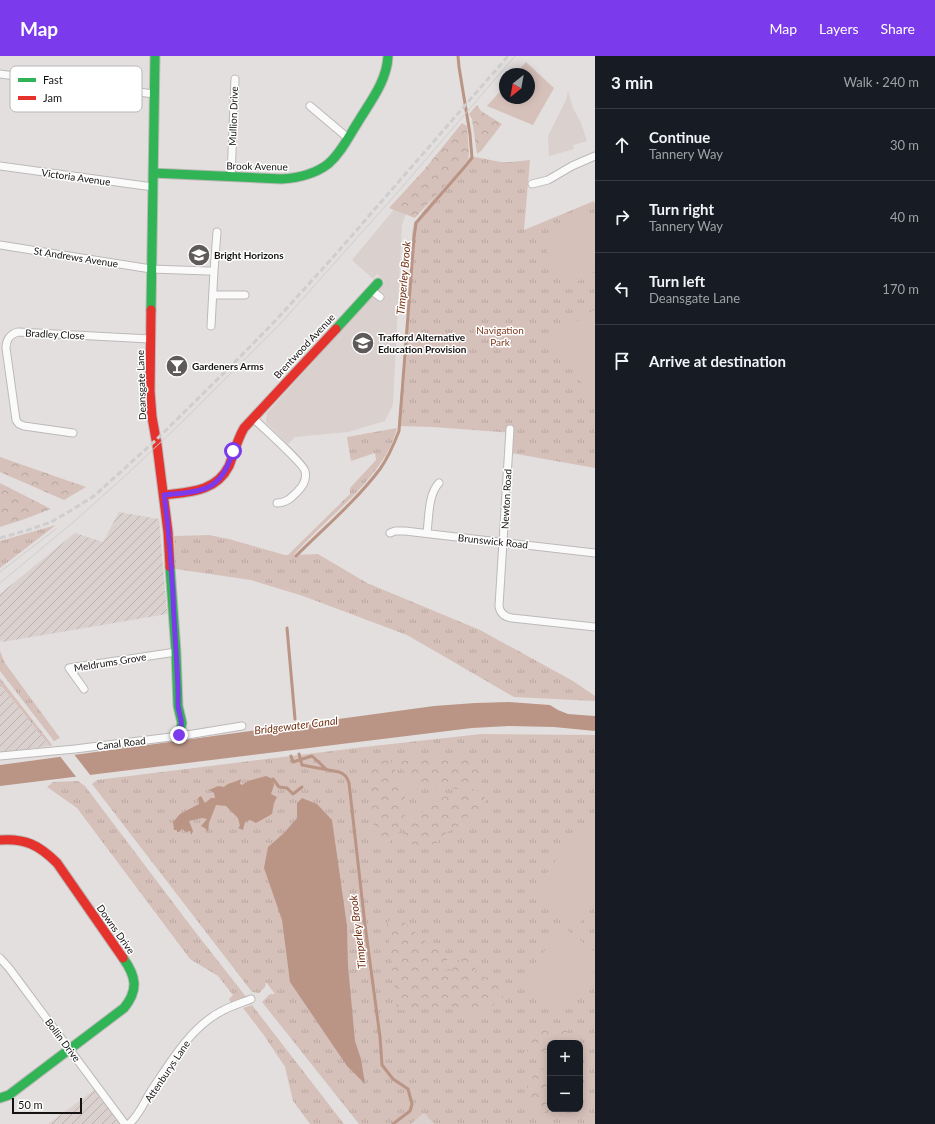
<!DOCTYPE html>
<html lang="en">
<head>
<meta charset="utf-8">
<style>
  body { margin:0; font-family:Lato,sans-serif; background:#20242c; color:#f1f3f6 }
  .controls { position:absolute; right:12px; bottom:12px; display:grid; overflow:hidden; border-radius:8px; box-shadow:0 2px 10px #0003 }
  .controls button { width:36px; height:36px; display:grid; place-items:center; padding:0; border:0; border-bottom:1px solid #363941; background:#171b24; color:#f1f3f6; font:20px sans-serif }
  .compass { position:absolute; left:499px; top:12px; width:36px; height:36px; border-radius:50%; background:#171b24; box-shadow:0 2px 10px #0003; rotate:211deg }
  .scale { position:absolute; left:12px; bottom:10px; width:70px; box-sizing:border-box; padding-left:4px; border:2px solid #151312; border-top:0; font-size:11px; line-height:14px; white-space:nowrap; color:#151312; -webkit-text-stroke:3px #fff; paint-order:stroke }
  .stop { position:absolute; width:12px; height:12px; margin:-9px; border:3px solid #7c3aed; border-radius:50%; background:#fff }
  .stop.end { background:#7c3aed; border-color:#fff; box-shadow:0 1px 4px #0008 }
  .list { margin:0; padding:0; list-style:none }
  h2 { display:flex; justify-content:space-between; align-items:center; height:52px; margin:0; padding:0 16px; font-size:17px }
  h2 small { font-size:13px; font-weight:400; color:#9ea1a6 }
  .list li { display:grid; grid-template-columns:26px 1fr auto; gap:12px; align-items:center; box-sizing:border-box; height:72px; padding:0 16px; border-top:1px solid #363941 }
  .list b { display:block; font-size:15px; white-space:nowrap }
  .list p { margin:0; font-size:13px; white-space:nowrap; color:#9ea1a6 }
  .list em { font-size:13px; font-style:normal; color:#9ea1a6 }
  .icon { flex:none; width:22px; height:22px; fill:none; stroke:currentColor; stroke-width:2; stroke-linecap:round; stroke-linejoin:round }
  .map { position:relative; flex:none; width:595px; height:1068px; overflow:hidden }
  header { display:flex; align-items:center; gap:24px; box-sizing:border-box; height:56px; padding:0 20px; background:#7c3aed; color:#fff }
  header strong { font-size:19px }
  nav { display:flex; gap:22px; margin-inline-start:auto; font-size:14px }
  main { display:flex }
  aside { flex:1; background:#171b24 }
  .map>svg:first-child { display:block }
</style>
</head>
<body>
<header>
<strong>Map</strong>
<nav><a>Map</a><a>Layers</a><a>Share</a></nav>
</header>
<main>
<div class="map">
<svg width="595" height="1068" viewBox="0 0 595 1068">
  <defs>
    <pattern id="industrial-furrows" width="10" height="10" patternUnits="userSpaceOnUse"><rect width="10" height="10" fill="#dad0cd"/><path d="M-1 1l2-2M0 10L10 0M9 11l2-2" fill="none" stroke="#bab2af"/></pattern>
    <pattern id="grass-tufts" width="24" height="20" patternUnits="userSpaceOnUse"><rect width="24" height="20" fill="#d6c1ba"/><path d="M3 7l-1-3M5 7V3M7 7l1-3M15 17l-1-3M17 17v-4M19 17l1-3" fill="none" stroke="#b7a59f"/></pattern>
    <pattern id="forest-crowns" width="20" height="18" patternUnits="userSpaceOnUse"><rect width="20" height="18" fill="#d6c1ba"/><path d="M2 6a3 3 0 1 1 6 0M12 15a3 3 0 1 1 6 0" fill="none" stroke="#b7a59f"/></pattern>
  </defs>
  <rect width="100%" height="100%" fill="#e3dfde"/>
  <path fill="#dad0cd" d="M568,35L573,52L581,67L587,85L573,89L574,93L549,100L548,80L566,44Z
    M406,139L411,142L402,169L393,348L385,365L348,376L295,381L288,388L266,367V362L267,357L385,226L377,218L373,223L352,204Z
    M424,1057L434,1068H411Z"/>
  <path fill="url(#industrial-furrows)" d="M119,456L159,463L167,558L2,586L0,584V538L75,477L103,486Z
    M0,628L50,690L0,697Z
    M97,1032L120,1068H48Z"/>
  <path fill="url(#grass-tufts)" fill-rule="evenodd" d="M470,100L501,106H511L530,104L524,174L594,145L595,148V412L511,397L512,377L433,371L398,370L411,216L412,178L414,167L438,136L454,118L466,107Z
    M397,372C385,422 326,461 294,499L318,498L367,527L480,574L573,625L595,640V645L514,641L407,579L303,540L251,524L175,513L174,480L209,479L229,483L285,499H288L350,438V432L376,404L375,397L351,405L347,381Z
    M56,469L0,512V485Z
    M0,595L5,607L60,682L54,685L0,615Z
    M0,622L52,689L50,690L0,628Z
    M481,678L595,679V1068H434L424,1057L411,1068H359L262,946L270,938H275L266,926L265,931L259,937L252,936L92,728L97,724L364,691ZM550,987H580V1053H550Z
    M78,725L85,730L193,873L247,942L231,948L229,943L233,939L218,920L190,903L77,752L47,731L53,726Z
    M252,949L344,1068H310L293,1045L285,1011L263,978L243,952Z"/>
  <path fill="url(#forest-crowns)" d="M477,49L481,55L502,68L481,95L477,98L472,63L469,58Z
    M462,67L467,70L469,97L468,104L415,162L389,152L424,114Z
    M0,401L86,431L64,444L0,416Z
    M0,427L51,453L22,464L0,471Z
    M444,699L458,701L464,699C476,704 484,718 482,731L474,730L471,728H465L462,734H479L486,743L484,749L481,750V756L468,759L467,766L449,775L440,782L439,779L435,781L439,786L428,790L409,788V780L403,779L409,760L416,756L419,758L423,757L422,755L426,748L435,744L442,742L448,739L460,737L462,734C456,732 449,733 443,732L440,727L437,732L424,731L418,733C407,726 405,718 400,706L418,701L423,702Z
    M390,703L405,736V757L399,776L388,788L375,784L369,721V718L371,715H368C373,708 381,705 390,703Z
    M393,862L401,863L417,878L422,881L427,887L450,899L444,908V915H451L460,904L466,900L476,905L475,923L479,918C485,922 494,922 499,929C501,932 502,937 503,941C493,950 483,956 470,960L468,958L467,952L461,955H457L448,947L441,952L397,954L387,867Z
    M546,967L547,973H558L559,977L570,971L564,982L566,987H550V992L547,995L537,1000L527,995L530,988L527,985L529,983L526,979L531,978L532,972C536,969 541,969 546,967Z
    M548,1004L550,1005V1049L542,1060L537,1051L531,1054L528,1043L531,1036L527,1033L528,1024L532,1023L534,1016L535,1008L537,1011L541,1008L542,1012H548Z"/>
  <path fill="#d6c1ba" d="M526,6L554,32L533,69L487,50L505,30V42H529V18H515Z
    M587,159L595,172V215L568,231L541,185Z
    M595,253V345L551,284Z
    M499,271L505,278L494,288L488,282Z
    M589,761L595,765V847L575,873L530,839Z
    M563,871L595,896V914L559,960L518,929Z"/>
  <path fill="#ba9586" d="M509,646L550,649L558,654L568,658L595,660V675L554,671L509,670L472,672L0,730V709L434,650L475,647Z
    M266,720L273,723L274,729L271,738L277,741L274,747L272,758L256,767L250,764L245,766L243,774L238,772L240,770L238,762L226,750L216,749L209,767L208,776L206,773L201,770L207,763L202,762L189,765L193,775L191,779L190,775L186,776L182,773L179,776H177V774H174L173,766L180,758L199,748L198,742L201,740L205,747L211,742H215L214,737L209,734L218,730L224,731C229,726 234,727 241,723L240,728L242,729L248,725Z
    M302,742L317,748L332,764L347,870L348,910L355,985L361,1003L365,1028L347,1010L290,926L282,864L264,812L268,791L284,777L297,762V747Z"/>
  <path fill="#e3dfde" d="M73,697L91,720L77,722L59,699Z"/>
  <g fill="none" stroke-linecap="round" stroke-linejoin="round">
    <path stroke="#ba9586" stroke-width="3" d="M296,500C324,472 356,445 380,413C388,402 394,388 399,375L414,182L416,167L462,114L472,102L470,78L459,11L458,0
      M287,572L295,663
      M299,698L302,709L339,716C345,718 347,721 349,727L365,869L380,981L382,1009L393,1023L408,1033L412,1048L410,1055L393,1068
      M291,700L293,706L312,700L326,713
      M273,723L279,731L287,732L293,738L302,731"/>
    <g stroke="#bcb9b8" stroke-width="9">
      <path id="street" d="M0,18L154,38
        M310,50L348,82
        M0,110L153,131
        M231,121L235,23
        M532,128L548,124L572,110L595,100
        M0,189L151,213L208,215H214L217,176
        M371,234L380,241
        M213,239H245
        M211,270L214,215
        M253,362C262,371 303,407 305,415C307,423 303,430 298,435C292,441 287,447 277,447
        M510,373L499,550C500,557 505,561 512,562L595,571
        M73,377L24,370L19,368L16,364L6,292C6,284 10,278 18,276L150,283
        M390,477L395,475H405L595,497
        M427,477C429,462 428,438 439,427
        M84,633L69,612L176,596
        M0,700L75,693L187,679L242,670
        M0,902L9,912L125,1068
        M129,1068C141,1057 144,1045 153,1032C171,1005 192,970 222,955C231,950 241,947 251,943"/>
    </g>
    <g stroke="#bcb9b8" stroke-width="11">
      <path id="fast" d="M153,117L282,123C298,122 315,118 328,108C341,97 349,80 358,66C370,46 387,25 388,0
        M151,254L155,0
        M336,273L378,227
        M170,511L176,596L178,650L182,667L179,679
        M0,1042L9,1039L124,952C139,934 136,920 123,902"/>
    </g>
    <g stroke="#bcb9b8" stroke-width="11">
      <path id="jam" d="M151,254L150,335L152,361L157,389L168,476L170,511
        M164,439C189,436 216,436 229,410C234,397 237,384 244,372L336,273
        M0,784C25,782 39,789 57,807L123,902"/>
    </g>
    <use href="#street" stroke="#fbfafa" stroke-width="7"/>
    <use href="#fast" stroke="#30b455" stroke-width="9"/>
    <use href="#jam" stroke="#e5322d" stroke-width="9"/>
    <path stroke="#cfcece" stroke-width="1" d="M0,516L56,473
      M0,527L77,463L126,419L182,366L281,267L397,137L515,0"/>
    <path stroke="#cfcece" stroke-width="3" stroke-dasharray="6 3" stroke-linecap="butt" d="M0,482L28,474L51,466L70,455L94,440L156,384L232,309L277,263L335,199L508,0"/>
  </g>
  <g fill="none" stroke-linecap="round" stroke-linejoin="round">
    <path stroke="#7c3aed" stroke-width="5" d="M179,679C184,665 180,663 178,650C178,645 178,639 178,634C177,603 174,571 173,540C171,506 169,472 164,439C201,435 221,437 233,395"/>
  </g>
  <defs>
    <g id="school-disc" transform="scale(1.15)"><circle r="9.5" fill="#5d5a59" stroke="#fff"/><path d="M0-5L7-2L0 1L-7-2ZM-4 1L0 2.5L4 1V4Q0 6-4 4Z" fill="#fff"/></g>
    <g id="bar-disc" transform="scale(1.15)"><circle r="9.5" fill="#5d5a59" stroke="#fff"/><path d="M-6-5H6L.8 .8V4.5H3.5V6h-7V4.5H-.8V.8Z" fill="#fff"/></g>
  </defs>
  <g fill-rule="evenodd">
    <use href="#school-disc" x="199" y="199"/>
    <use href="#school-disc" x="363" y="287"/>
    <use href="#bar-disc" x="177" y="310"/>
  </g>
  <g text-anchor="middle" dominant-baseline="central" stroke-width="3" stroke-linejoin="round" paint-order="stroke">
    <g font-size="10" fill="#151312" stroke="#fff">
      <text transform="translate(233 60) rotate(-88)">Mullion Drive</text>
      <text transform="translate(257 110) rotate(1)">Brook Avenue</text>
      <text transform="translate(76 121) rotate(8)">Victoria Avenue</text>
      <text transform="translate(76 201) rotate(9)">St Andrews Avenue</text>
      <text transform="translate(55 278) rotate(3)">Bradley Close</text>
      <text transform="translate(304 290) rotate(-47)">Brentwood Avenue</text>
      <text transform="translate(141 329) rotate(-92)">Deansgate Lane</text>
      <text transform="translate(506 443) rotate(-87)">Newton Road</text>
      <text transform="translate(493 485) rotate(6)">Brunswick Road</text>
      <text transform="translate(110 606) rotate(-9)">Meldrums Grove</text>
      <text transform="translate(121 687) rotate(-7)">Canal Road</text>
      <text transform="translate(116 873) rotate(55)">Downs Drive</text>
      <text transform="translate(63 984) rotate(53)">Bollin Drive</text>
      <text transform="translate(167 1015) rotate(-56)">Attenburys Lane</text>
    </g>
    <g font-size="10" font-weight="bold" fill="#151312" stroke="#fff" text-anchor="start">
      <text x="214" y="199">Bright Horizons</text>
      <text x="378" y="281">Trafford Alternative<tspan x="378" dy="12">Education Provision</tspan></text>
      <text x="192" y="310">Gardeners Arms</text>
    </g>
    <g font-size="10" fill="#7c381c" stroke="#fff">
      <text x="500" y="274">Navigation<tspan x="500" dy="12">Park</tspan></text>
    </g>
    <g font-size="11" font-style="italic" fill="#723012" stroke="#fff">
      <text transform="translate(403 222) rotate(-85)">Timperley Brook</text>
      <text transform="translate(296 669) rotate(-7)">Bridgewater Canal</text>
      <text transform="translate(357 876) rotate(-97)">Timperley Brook</text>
    </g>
  </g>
  <rect x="10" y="10" width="132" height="46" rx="6" fill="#fff" stroke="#b9b8b8" stroke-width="1"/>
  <rect x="18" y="22" width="18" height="4" fill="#30b455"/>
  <rect x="18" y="40" width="18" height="4" fill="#e5322d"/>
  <g font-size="11" fill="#151312">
    <text x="43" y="28">Fast</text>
    <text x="43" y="46">Jam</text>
  </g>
</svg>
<div class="controls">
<button>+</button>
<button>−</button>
</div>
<svg class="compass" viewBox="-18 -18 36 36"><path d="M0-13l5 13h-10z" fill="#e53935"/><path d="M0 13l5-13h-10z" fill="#9ea1a6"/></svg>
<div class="scale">50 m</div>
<div class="stop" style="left:233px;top:395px"></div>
<div class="stop end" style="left:179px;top:679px"></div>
</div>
<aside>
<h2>3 min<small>Walk · 240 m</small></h2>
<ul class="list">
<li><svg class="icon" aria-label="ahead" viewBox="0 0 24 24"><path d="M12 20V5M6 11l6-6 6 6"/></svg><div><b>Continue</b><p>Tannery Way</p></div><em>30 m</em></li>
<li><svg class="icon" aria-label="right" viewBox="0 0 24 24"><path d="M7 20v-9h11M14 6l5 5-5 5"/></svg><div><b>Turn right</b><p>Tannery Way</p></div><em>40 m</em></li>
<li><svg class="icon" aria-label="left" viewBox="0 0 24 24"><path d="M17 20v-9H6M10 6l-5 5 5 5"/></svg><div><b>Turn left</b><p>Deansgate Lane</p></div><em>170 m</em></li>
<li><svg class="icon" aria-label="arrive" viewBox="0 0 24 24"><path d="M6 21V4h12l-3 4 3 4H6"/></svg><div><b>Arrive at destination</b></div></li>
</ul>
</aside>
</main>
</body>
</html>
